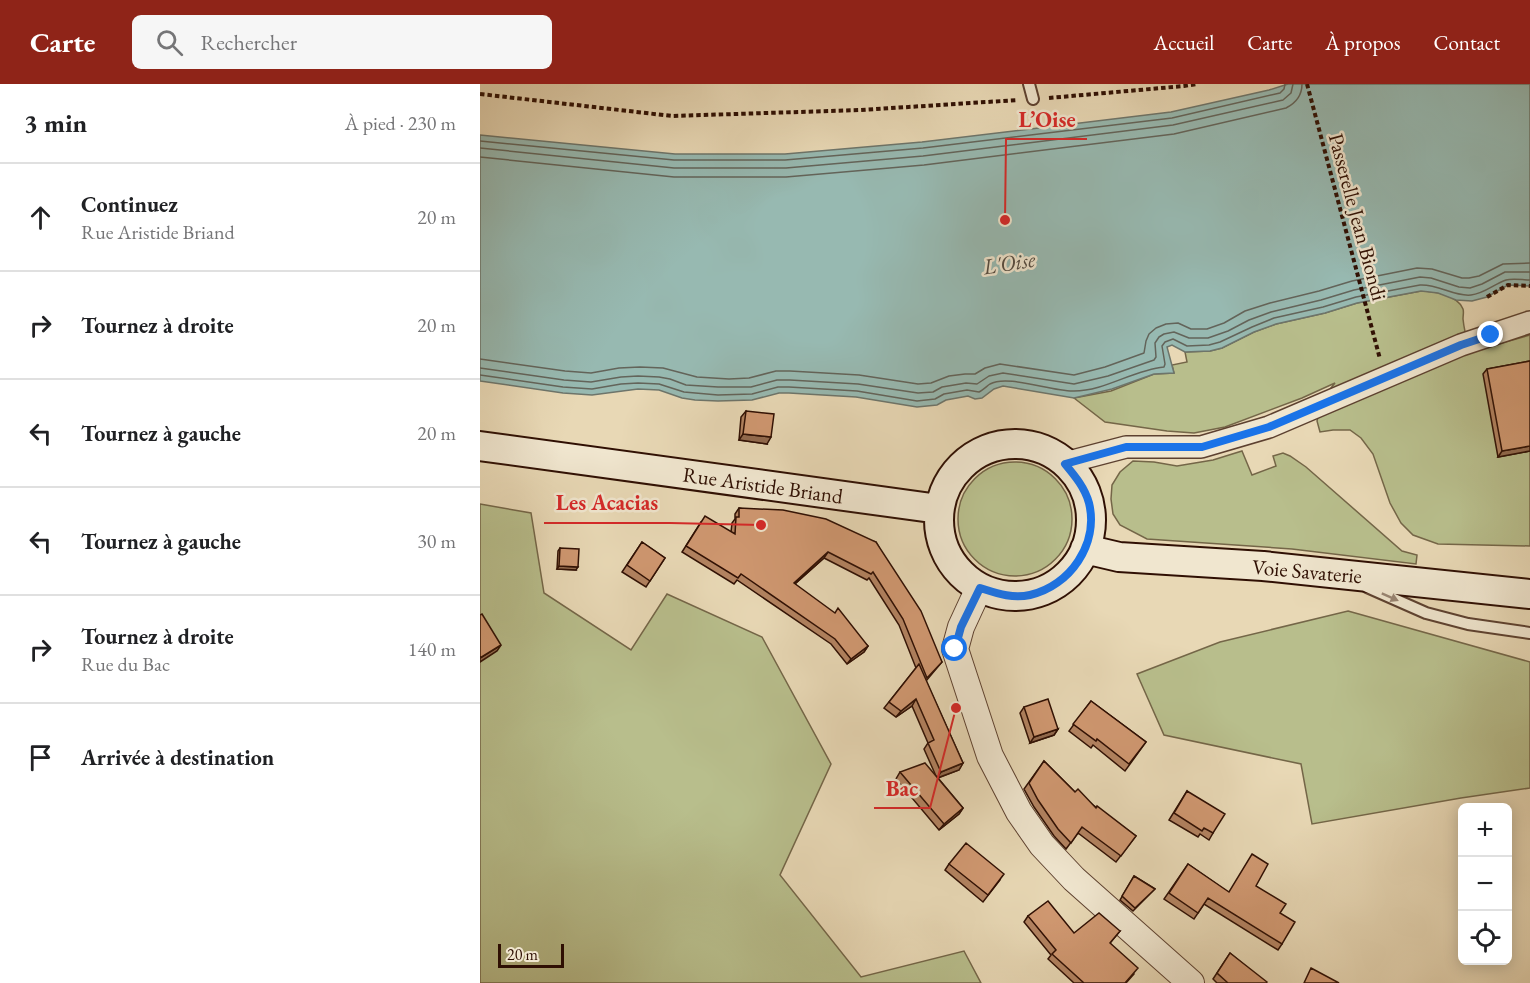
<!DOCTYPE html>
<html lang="fr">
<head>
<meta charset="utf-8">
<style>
  body { margin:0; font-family:"EB Garamond",serif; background:#f6f6f6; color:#202124 }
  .controls { position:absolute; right:18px; bottom:18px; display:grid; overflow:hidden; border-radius:9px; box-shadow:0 3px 15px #0003 }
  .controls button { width:54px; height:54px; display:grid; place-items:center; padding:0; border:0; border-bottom:2px solid #e0e0e0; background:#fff; color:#202124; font:30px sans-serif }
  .scale { position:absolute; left:18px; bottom:15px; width:66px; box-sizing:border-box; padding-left:6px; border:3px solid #2f0f03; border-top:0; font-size:16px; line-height:21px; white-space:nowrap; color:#2f0f03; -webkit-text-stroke:4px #f0e6cf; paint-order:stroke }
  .stop { position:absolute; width:18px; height:18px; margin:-14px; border:4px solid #1a73e8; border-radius:50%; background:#fff }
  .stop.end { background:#1a73e8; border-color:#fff; box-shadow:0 2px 6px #0008 }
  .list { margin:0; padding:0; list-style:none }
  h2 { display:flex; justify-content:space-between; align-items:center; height:78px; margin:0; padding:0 24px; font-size:26px }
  h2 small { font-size:20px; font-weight:400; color:#757577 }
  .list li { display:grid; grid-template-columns:39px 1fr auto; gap:18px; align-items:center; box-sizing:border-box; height:108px; padding:0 24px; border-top:2px solid #e0e0e0 }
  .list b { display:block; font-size:22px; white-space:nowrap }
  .list p { margin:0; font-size:20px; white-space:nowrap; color:#757577 }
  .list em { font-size:20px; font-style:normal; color:#757577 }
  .icon { flex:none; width:33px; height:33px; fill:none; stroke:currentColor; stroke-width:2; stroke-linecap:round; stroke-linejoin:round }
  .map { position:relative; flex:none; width:1050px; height:899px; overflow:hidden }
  header { display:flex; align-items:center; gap:36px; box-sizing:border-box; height:84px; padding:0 30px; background:#8f2418; color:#fff }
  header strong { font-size:28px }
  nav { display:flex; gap:33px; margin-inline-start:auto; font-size:21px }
  .search { width:420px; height:54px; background:#f6f6f6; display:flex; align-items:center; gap:15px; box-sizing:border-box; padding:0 21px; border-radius:9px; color:#757577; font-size:22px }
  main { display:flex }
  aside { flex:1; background:#fff }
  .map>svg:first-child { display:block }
</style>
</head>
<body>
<header>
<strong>Carte</strong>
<div class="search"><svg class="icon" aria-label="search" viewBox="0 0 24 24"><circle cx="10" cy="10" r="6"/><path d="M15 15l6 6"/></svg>Rechercher</div>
<nav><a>Accueil</a><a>Carte</a><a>À propos</a><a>Contact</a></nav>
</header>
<main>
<aside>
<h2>3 min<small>À pied · 230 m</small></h2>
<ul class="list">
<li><svg class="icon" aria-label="ahead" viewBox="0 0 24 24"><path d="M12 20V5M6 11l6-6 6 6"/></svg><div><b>Continuez</b><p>Rue Aristide Briand</p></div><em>20 m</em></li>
<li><svg class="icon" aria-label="right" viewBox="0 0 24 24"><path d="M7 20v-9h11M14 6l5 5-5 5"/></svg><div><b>Tournez à droite</b></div><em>20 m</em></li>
<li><svg class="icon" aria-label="left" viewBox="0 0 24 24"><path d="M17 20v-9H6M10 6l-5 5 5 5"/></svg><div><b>Tournez à gauche</b></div><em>20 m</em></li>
<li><svg class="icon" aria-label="left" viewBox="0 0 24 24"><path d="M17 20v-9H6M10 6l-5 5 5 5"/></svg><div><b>Tournez à gauche</b></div><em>30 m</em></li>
<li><svg class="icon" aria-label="right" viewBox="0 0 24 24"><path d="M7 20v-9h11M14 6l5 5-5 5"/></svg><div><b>Tournez à droite</b><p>Rue du Bac</p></div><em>140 m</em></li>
<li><svg class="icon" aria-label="arrive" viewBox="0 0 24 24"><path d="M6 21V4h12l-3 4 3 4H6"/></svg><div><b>Arrivée à destination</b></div></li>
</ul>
</aside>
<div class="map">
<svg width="1050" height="899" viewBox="0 0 1050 899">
  <rect width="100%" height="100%" fill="#e8d8b5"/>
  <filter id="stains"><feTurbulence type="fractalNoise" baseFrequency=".00333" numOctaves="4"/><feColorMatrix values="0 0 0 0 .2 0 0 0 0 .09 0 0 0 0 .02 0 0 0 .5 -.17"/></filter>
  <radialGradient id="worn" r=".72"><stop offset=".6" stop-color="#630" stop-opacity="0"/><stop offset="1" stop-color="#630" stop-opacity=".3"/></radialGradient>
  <path fill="#b8be8c" stroke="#746648" stroke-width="1.5" d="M941,207C953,207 978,211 983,225C984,228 983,231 983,235C984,246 987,257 990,268L1050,251V462L958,460L933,451L921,439L910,419L893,370L881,354L870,346H853L840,348L837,337L842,315L855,299L822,314L745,343L714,349L687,347L625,338L594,314L631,307L674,290L694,289L692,281L707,278L705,268L730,267L742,264L774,248L796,240L845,229L877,219Z
    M762,367L772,391L796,382L793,372L803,369L810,372L826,383L922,467L937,471L936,480L812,465L667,455L640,441L633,430L631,415L632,401L640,388L653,377L674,378L697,382L733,376Z
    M478 435a57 57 0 1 1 114 0a57 57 0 1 1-114 0Z
    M0,420L51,429L64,509L151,566L187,510L282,553L351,680L300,791L381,893L484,867L501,899H0Z
    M868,527L1050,578V704L981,714L832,740L821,680L684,651L657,590L740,558Z"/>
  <path fill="#97b9b1" stroke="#6d756b" stroke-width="1.5" d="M808,0H1050V202L1028,201L1007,213L992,217L976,216L958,209L941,207L877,219L845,229L796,240L774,248L742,264L730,267L705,268L692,261L687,263L694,289L674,290L632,305L594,314L523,302L514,305L502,314L495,315L488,312L466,316L457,321L437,323L376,313L309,309H299L272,316L238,317L215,316L202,314L179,306L158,305L112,311L83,309L0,297V51L195,70H305L442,58L691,28L789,6Z"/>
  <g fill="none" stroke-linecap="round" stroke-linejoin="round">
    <path stroke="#63645a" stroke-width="1.5" d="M0,57L194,76H305L443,64L692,34L800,9L804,5L805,0
      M0,64L194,84H306L443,72L693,41L803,16L811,9L813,0
      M0,73L194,93H306L444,81L694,50L806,24C816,19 822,12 822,0
      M0,275L85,287L111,289L139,284L160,283L183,284L217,293L249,295L269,294L296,287H310L379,291L438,300L451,299L469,292L485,290H495L505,284L520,280L594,291L625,283L664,269L666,257L669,250L676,244L686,240L698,239L711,245H727L744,239L765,227L790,219L839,207L872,197L937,184L952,185L982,194H989L999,192L1023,180L1050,179
      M0,284L84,296L111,298L141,293L158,292L179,293L190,295L206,301L238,303H271L297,296H310L378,300L438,309L453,308L462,303L486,299L497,300L509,292L523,289L594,300L628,292L674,276L676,273L675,259L679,253L684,250L694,248L709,254H728L748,247L769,236L791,228L841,216L874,206L940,193L951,194L979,203L990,204L1002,200L1025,188H1050
      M0,291L83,303L112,305L141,300L158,299L179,300L204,308L238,311L272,310L298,303H309L377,307L437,317L455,315L464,310L487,306L499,308C503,306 507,302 510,300C528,290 572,308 594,307C625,307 653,286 684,283L685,280L682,262L685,258L693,255L707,262L729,261L740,258L772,243L794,234L843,223L876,213L940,201C959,200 974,213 991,211C1004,210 1014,200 1026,196C1033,194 1043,196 1050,196"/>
    <g stroke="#5d4130" stroke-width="14">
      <path id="service" d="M549,0L553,15
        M887,503L946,529L988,540L1050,549"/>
    </g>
    <g stroke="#5d4130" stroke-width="24">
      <path id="minor" d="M585,379L646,363H721L789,343L981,261L1050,238"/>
    </g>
    <g stroke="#5d4130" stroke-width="28">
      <path id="tertiary" d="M499,504L481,543L475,565L510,672L539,728L562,761L594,795L711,899"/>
    </g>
    <g stroke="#2f0f03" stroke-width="32">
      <path id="secondary" d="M459 436a76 76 0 1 1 152 0a76 76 0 1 1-152 0Z
        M0,362L459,425
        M605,465L639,473L783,482L1050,510"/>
    </g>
    <path stroke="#2f0f03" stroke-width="4" stroke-dasharray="4.5 3" stroke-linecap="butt" d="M827,0L900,275
      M0,10L192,32L381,26L538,16
      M569,14L704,2L717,0
      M1007,213L1028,201L1050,202"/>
    <use href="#service" stroke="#f0e6cf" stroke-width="10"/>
    <use href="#minor" stroke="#f0e6cf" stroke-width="21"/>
    <use href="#tertiary" stroke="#f0e6cf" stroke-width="26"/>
    <use href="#secondary" stroke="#f0e6cf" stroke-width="28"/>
  </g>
  <path fill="#b38361" stroke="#2f0f03" stroke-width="1.5" d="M1050,277V367L1018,373L1003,290L1007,285Z
    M266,327L287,360L259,356L261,333Z
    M259,424L396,458L462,578L446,597L483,679L479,686L458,694L483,724L479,730L459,746L416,695L420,688L456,692L444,665L448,659L432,622L416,633L404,624L436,584L419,541L389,494L387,496L344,474L315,500L388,562L384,568L367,580L351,560L257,496L254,500L202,468L221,438L251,448L252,439L255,435V430Z
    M162,458L185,474L166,503L142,488Z
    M80,464L96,486L77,485L78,467Z
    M611,617L666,658L645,687L613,661L611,664L589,647Z
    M544,623L578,645L574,651L550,659L540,629Z
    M564,677L595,708L656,752L636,778L598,749L586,765L574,752L554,723L544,705Z
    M707,707L733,749L729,756L720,750L718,753L689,736Z
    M469,780L520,796L503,818L465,786Z
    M708,780L748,808L776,802L800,829L802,860L798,866L724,820L714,835L684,815Z
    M654,792L675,805L653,827L640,816Z
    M548,832L594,849L640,847L630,859L654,890L646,899H594L568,875L571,871L544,838Z
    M750,869L786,899H737L733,895Z"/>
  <path fill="#926a4f" stroke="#2f0f03" stroke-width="1.5" d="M263,350L291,353L287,360L259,356Z
    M1050,362V367L1018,373L1022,367Z
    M348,468L344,474L309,505L314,499Z
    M79,482L98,483L96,486L77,485Z
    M21,561L17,567L0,578V574Z
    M388,562L384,568L367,580L371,575Z
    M436,615L432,622L416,633L421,627Z
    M578,645L574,651L550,659L554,653Z
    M483,679L479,686L457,694L461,688Z
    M483,724L479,730L459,746L464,740Z"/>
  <path fill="#d09871" stroke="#2f0f03" stroke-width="1.5" d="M1050,277V362L1022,367L1007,285Z
    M266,327L294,330L291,353L263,350Z
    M259,424L303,426L346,435L396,458L441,527L462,578L447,594L423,535L393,488L391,490L348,468L314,499L355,529L358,524L388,562L371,575L355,555L261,490L258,494L206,462L225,432L255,450L256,433H259Z
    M162,458L185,474L170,497L147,481Z
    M80,464L99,465L98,483L79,482Z
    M2,530L21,561L0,574V531Z
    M439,580L483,679L461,688L448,659L454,656L436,615L421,627L409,618Z
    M568,615L578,645L554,653L544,623Z
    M611,617L666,658L649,680L617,655L616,657L593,640Z
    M564,677L595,708L598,705L616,724L617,722L656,752L641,772L602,743L591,759L578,745L558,716L549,699Z
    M445,679L483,724L464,740L420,688Z
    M707,707L745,730L733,749L724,744L722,747L694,729Z
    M486,759L524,790L508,811L469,780Z
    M772,770L788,780L776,802L806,820L800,829L815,838L802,860L728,814L718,829L689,809L708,780L749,808Z
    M654,792L675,805L655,824L642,812Z
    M568,817L594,849L619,829L640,847L630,859L658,884L645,899H604L572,870L576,866L548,832Z
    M750,869L787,898L786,899H748L737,889Z
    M831,884L859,899H824Z"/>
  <defs><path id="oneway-solid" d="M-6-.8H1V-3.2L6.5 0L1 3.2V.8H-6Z" transform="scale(1.5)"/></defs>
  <use fill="#998573" href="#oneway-solid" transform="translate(910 513) rotate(24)"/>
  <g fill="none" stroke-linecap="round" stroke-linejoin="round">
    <path stroke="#1a73e8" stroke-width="8" d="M475,565L481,543L500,504C516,509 532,515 550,511C590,502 619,460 609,419C605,404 595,392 585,380L646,363H722L789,343L981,261L1011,251"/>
  </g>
  <g text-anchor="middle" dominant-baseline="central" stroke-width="5" stroke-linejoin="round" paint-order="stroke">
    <g font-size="21" fill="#2f0f03" stroke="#f0e6cf">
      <text transform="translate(878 133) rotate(75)">Passerelle Jean Biondi</text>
      <text transform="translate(283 401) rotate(8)">Rue Aristide Briand</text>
      <text transform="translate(827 487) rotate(5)">Voie Savaterie</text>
    </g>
    <g font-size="22" font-style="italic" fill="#534a40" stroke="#f0e6cf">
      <text transform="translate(529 179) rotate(-9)">L'Oise</text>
    </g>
  </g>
  <path fill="none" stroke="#d62828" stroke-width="2" d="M525 136L526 55H607M281 441L190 439H64M476 624L450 724H394"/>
  <g fill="#d62828" stroke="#f0e6cf" stroke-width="2">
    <circle cx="525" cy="136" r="6"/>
    <circle cx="281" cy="441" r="6"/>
    <circle cx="476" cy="624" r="6"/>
  </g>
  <g font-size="22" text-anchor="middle" font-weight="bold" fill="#d62828" stroke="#f0e6cf" stroke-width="5" stroke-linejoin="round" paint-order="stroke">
    <text x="567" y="43">L’Oise</text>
    <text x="127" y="426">Les Acacias</text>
    <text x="422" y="712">Bac</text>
  </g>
  <rect width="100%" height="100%" filter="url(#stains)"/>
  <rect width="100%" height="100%" fill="url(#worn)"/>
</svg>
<div class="controls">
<button>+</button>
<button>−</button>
<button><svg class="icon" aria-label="locate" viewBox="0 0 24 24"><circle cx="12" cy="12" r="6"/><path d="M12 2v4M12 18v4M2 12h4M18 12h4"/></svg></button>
</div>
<div class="scale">20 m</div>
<div class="stop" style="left:475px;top:565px"></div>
<div class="stop end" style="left:1011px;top:251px"></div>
</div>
</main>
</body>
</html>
